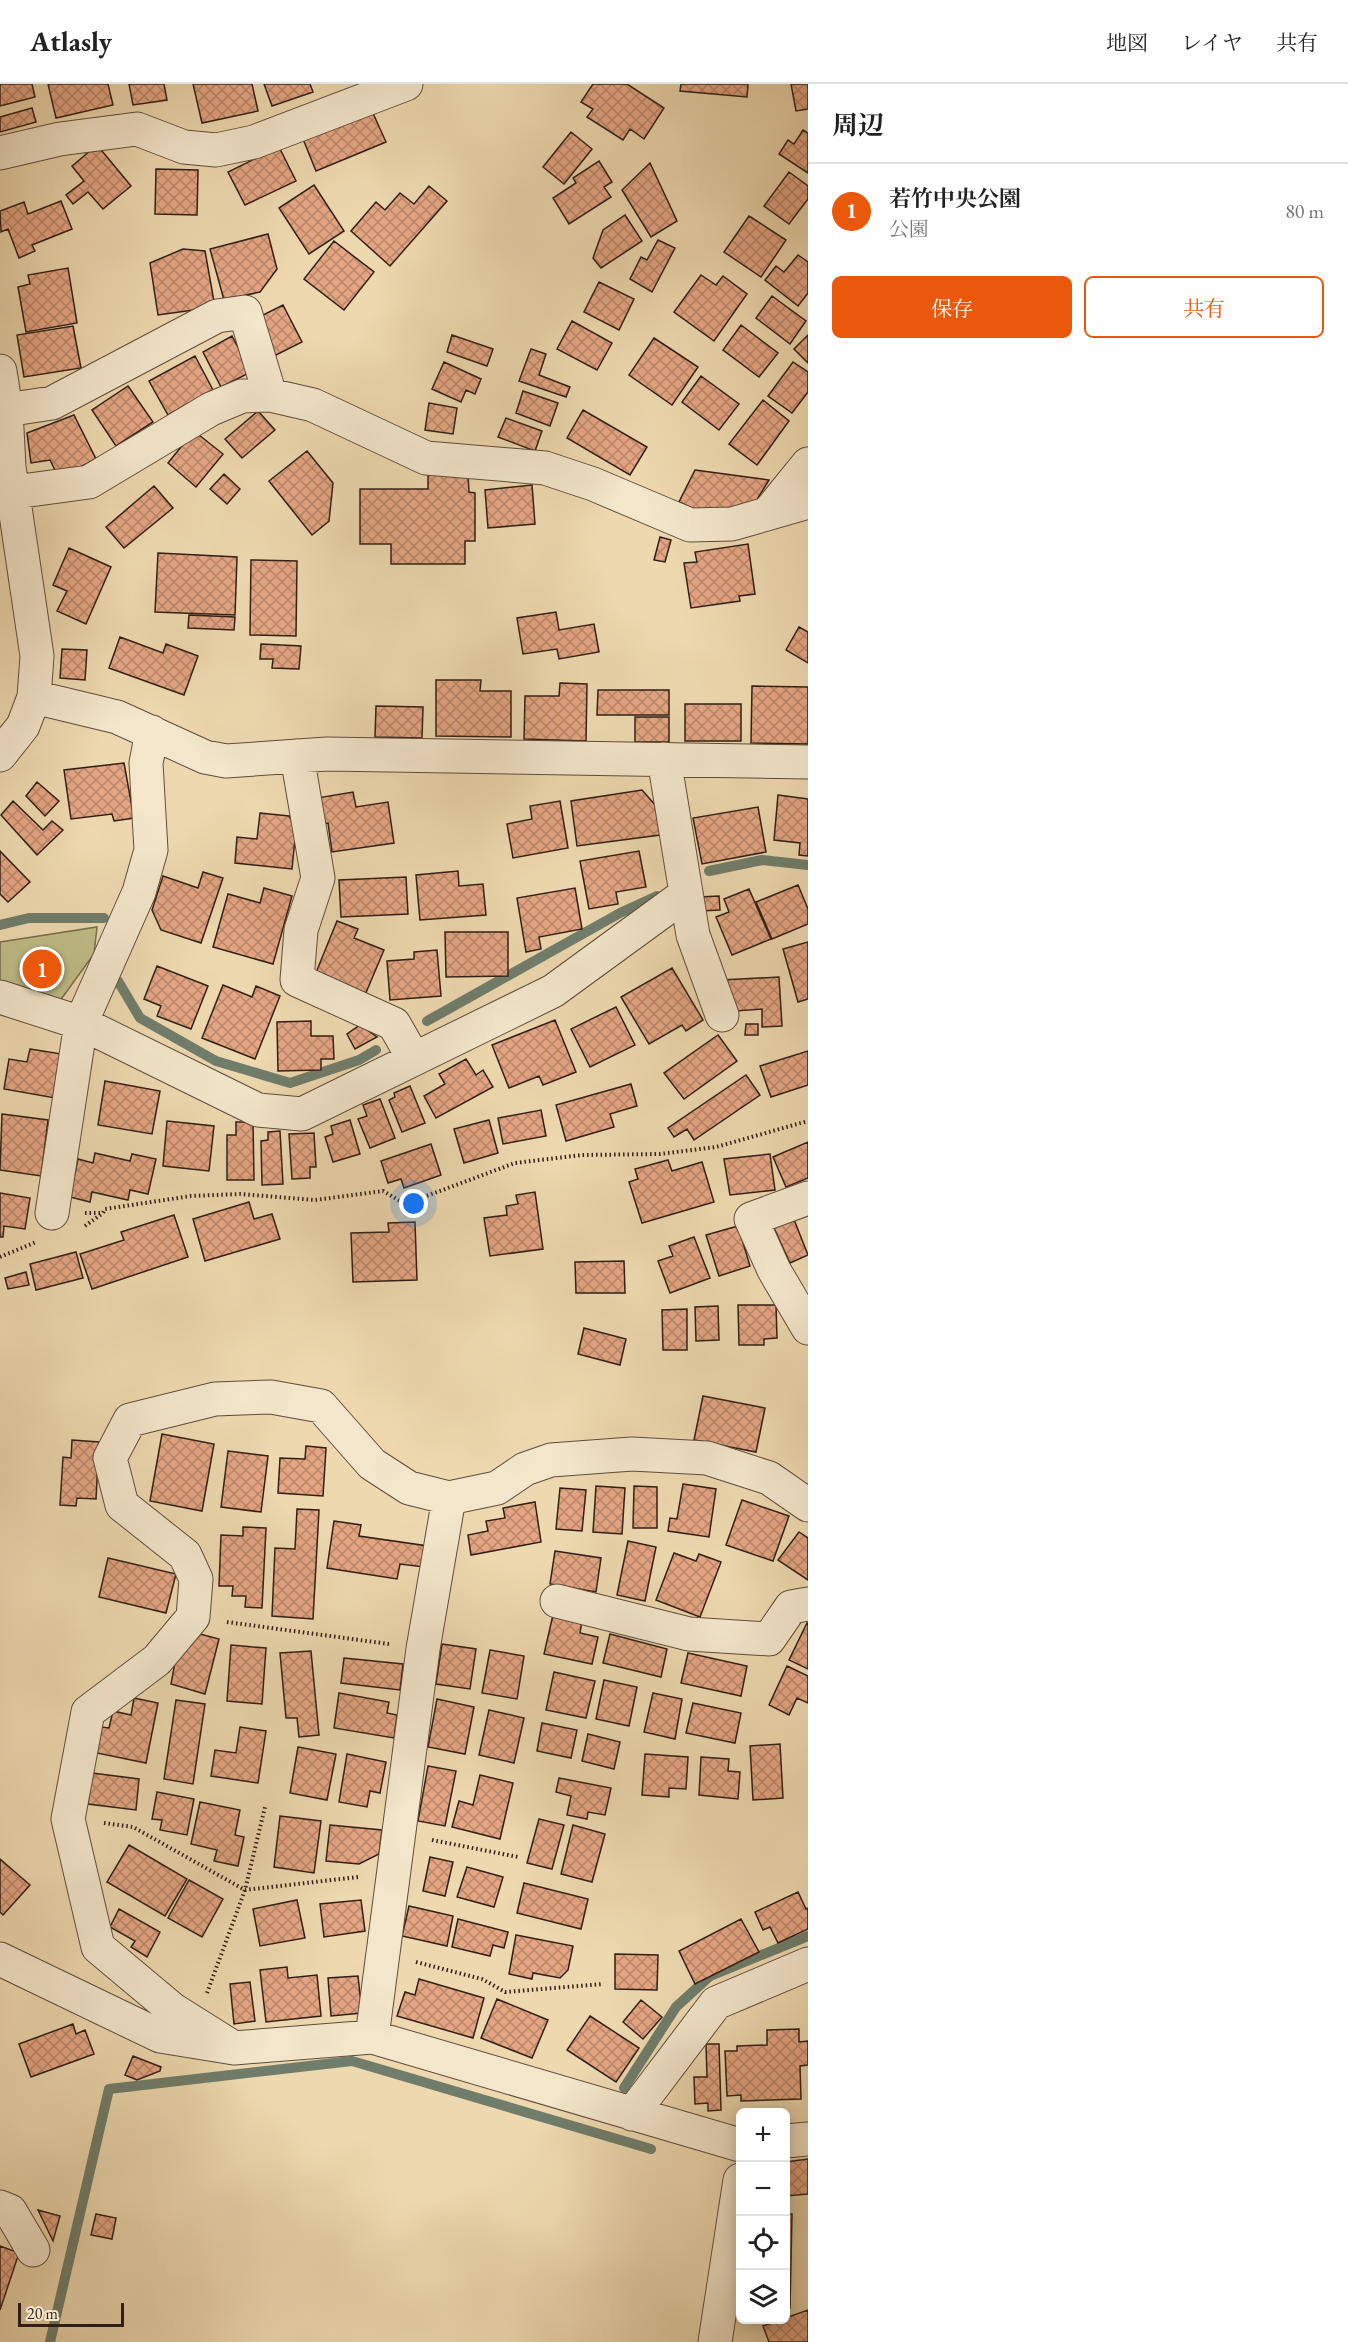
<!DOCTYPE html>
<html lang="ja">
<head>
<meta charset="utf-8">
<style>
  body { margin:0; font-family:"EB Garamond","Noto Serif JP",serif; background:#f6f6f6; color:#222 }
  .controls { position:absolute; right:18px; bottom:18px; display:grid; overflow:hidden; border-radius:9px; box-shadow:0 3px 15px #0003 }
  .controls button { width:54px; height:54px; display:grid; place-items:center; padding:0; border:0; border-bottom:2px solid #e0e0e0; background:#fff; color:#222; font:30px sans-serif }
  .scale { position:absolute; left:18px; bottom:15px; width:106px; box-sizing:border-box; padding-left:6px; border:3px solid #311f15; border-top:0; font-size:16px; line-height:21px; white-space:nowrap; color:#311f15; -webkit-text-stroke:4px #f3e6cb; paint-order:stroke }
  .you { position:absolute; left:414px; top:1120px; width:21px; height:21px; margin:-15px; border:4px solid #fff; border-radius:50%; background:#1a73e8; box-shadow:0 0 0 9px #1a73e833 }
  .badge { display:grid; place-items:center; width:39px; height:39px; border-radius:50%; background:#ea580c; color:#fff; font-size:20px; font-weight:700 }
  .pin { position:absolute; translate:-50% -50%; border:3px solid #fff; box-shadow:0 2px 6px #0006 }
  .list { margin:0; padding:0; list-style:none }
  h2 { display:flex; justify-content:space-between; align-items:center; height:78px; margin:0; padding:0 24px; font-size:26px }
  h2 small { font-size:20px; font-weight:400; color:#767676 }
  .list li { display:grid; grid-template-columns:39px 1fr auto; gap:18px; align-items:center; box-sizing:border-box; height:96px; padding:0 24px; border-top:2px solid #e0e0e0 }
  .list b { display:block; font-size:22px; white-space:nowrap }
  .list p { margin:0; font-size:20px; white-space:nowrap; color:#767676 }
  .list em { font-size:20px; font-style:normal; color:#767676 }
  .actions { display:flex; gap:12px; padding:18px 24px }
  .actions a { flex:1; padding:14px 0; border:2px solid #ea580c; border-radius:9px; text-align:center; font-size:21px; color:#ea580c }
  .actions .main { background:#ea580c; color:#fff }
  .icon { flex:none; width:33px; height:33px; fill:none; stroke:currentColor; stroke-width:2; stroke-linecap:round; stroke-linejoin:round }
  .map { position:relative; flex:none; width:808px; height:2258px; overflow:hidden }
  header { display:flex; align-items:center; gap:36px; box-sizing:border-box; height:84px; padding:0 30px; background:#fff; border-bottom:2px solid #e0e0e0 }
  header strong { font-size:28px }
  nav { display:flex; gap:33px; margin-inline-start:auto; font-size:21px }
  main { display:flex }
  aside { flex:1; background:#fff }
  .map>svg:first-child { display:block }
</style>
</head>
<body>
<header>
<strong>Atlasly</strong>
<nav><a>地図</a><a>レイヤ</a><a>共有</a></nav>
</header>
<main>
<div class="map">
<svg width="808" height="2258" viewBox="0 0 808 2258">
  <defs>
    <pattern id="building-cross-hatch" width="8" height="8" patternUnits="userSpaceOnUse" patternTransform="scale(1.5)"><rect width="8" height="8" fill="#e4a583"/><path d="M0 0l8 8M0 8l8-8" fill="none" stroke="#b9866a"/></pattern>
  </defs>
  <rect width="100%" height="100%" fill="#edd8af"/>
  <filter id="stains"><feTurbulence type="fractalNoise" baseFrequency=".00333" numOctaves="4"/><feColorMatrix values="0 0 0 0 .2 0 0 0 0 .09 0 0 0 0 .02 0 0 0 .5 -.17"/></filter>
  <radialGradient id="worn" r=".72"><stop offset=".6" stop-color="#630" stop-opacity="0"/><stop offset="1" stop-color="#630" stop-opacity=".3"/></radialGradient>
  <path fill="#bfbc86" stroke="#786e4e" stroke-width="1.5" d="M97,843L94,870L59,918L0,899V858Z"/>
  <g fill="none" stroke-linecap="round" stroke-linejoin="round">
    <path stroke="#707d6b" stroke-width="10" d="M709,787L762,776L808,781
      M0,841L29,834H104
      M118,897L140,934L216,977L290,999L359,976L376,966
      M427,937L620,829L657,812
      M624,2004L676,1923L710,1892L808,1852
      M50,2258L109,2005L352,1977L651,2065"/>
  </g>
  <path fill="url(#building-cross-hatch)" stroke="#311f15" stroke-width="1.5" d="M0,0H32L35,13L0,22Z
    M48,0H108L113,21L56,34Z
    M129,0H164L167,16L133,21Z
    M193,0H252L258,27L202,39Z
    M264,0H310L313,8L272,22Z
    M593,0H627L664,24L644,55L630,45L623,56L587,33L593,25L581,18Z
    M681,0H748L747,13L680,7Z
    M791,0H808V25L796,27Z
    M32,24L36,38L0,48V33Z
    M372,27L386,58L316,87L303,55Z
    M803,46L808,49V89L779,70L788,56L794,60Z
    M571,48L592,65L564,100L543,83Z
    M97,61L131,102L103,125L88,108L73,120L66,111L84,97L72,82Z
    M279,63L296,97L245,121L228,88Z
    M599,77L612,98L604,103L611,113L569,140L553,114L576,99L573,94Z
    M650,79L677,137L651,153L622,106Z
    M156,85L198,86L197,131L155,130Z
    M789,88L808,102V115L789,140L764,122Z
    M314,101L344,147L309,170L279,124Z
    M429,102L447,117L390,182L351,147L376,118L385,126L400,109L414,120Z
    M61,117L72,145L32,161L35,167L19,174L8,145L1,148L0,127L24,118L28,130Z
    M625,131L642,157L601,184L593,174L603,146Z
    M749,132L786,156L761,193L724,168Z
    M268,150L277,185L260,208L224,216L210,165Z
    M658,156L675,164L652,208L630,195L641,173L647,176Z
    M334,157L374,188L344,226L304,195Z
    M183,165L205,167L215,223L158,231L150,179Z
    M798,171L808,178V209L798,222L765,196L776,182L784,188Z
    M68,184L77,239L26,248L18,203L30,200L28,191Z
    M701,191L716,201L723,192L747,210L714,257L674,228Z
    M599,198L634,215L619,246L584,228Z
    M772,212L806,237L790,260L756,234Z
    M283,221L302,258L274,272L255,235Z
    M572,237L612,259L597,286L557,265Z
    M741,241L778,269L759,293L723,266Z
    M73,242L81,284L24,293L17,251Z
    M452,251L493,265L487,282L447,268Z
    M808,251V279L794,265Z
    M232,252L251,288L221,303L203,268Z
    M654,254L698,283L672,321L629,291Z
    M531,265L546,270L539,291L570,303L566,313L519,297Z
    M195,272L213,306L168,331L149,297Z
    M444,278L481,295L475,310L466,306L461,318L432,305Z
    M793,278L808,288V308L792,329L768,312Z
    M701,292L739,320L719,346L682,318Z
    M128,302L153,338L116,362L92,326Z
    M523,307L558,319L550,342L516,329Z
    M763,316L789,337L757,381L729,360Z
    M429,319L457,324L453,350L425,346Z
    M583,326L647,363L630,391L567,354Z
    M258,327L275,346L242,374L225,355Z
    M74,331L96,375L59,394L50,376L31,379L27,349Z
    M506,334L542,347L535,367L498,353Z
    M194,347L223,370L196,403L168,379Z
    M307,367L333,399L329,437L312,451L269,397Z
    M695,386L769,396L753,422L699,427L679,418Z
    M428,389L468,390L469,408L475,409V457H465V480H391V460H360V405H428Z
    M224,390L240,405L227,420L210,405Z
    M532,401L535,440L488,444L485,406Z
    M154,402L173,424L124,464L106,443Z
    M660,453L671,456L665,478L654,476Z
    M748,460L755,510L739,512L740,517L691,524L684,479L697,478L695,468Z
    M69,464L111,483L86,540L57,527L67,507L53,501Z
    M158,469L237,473L235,531L155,528Z
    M251,476L297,477L296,552L250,551Z
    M556,528L559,546L594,540L599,568L559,575L557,565L523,570L517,534Z
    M189,531L235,533L234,546L188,544Z
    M799,543L808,548V579L786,566Z
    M120,553L163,569L166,560L198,572L184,611L109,584Z
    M261,560L301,562L299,585L272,584L273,575H260Z
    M62,565L87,566L85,596L60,594Z
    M436,596H481L480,607H511V653L436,652Z
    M560,599L587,600L586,657L524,655L525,612H559Z
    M752,602L808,603V660L751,659Z
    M598,606H669V631H597Z
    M685,620H741V657H685Z
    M376,622L423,623L422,654L375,653Z
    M635,633H669V658H635Z
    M124,679L134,734L114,737L112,730L71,735L64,686Z
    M37,698L59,717L45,732L26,712Z
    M642,706L656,722L660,751L577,762L571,717Z
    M353,708L356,723L388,718L394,759L332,768L328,739L321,740L317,714Z
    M778,711L808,715V772L799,771L800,759L774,756Z
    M13,717L43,746L52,737L63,746L37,771L1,731Z
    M560,717L568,764L513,774L507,740L532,735L530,722Z
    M758,723L766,768L702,780L693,734Z
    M260,729L289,732L296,745L292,785L235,779L237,753L257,755Z
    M0,767L30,798L8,818L0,810Z
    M639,767L646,803L616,808L618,820L589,825L580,777Z
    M458,787L459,802L483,800L486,831L420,836L416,791Z
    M203,788L223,794L201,859L161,846L152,826L163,792L198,804Z
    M406,793L408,830L341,833L339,796Z
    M798,801L808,825V840L772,855L756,818Z
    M264,804L292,812L273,880L213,863L228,810L260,819Z
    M575,804L582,845L539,853L541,865L526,868L517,814Z
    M749,805L771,855L732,871L716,833L729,828L724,815Z
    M719,812L720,826L700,827L699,813Z
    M337,837L358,845L354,854L384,866L365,911L315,891Z
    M445,848H508V892L446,893Z
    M808,858V915L798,918L783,865Z
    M437,866L441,912L390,916L387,877L414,875V868Z
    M157,882L208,902L191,945L157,932L161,922L144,915Z
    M672,884L703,936L686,947L682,941L649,960L621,913Z
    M779,893L782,942L762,943V925L723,928L721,896Z
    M223,901L252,913L256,902L280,912L255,975L202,954Z
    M616,923L635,961L590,983L571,945Z
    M555,936L576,988L543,1001L539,992L509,1004L492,961Z
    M311,937V952H333L334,975H321V986L278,987L277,938Z
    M746,940H758V951H745Z
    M360,941L377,953L355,965L347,950Z
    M718,951L737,977L684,1015L664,989Z
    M30,965L62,970L55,1014L4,1005L9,975L27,978Z
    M808,967V1001L771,1013L760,982Z
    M466,975L476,991L483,986L493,1003L436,1034L424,1012L445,1000L439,990Z
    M746,991L760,1011L694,1056L687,1045L674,1053L668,1044Z
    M105,997L160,1007L152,1050L98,1041Z
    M631,1000L637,1022L610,1030L614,1043L566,1057L556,1021Z
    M410,1002L425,1039L402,1048L389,1016L395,1013L394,1009Z
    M380,1015L395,1054L370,1064L358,1035L367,1032L363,1021Z
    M541,1026L546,1052L503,1060L498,1034Z
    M2,1030L48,1036L41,1092L0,1086Z
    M350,1036L360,1070L333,1078L325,1053L333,1050L331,1042Z
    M489,1036L498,1069L464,1079L454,1045Z
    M167,1037L214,1042L209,1087L163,1082Z
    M236,1038H253L254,1096H227V1051H236Z
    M280,1047L283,1100L262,1101L261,1057L268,1056V1048Z
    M314,1049L316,1083H310V1094L292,1095L289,1050Z
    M808,1058V1094L786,1103L773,1073Z
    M431,1060L441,1091L404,1104L401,1095L388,1099L381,1077Z
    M95,1069L130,1077L132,1070L156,1075L148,1110L130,1106L128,1116L92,1108L90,1118L70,1113L78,1075L93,1079Z
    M770,1070L775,1106L730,1111L724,1075Z
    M668,1076L672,1087L702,1078L714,1118L642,1139L629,1098L638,1095L635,1085Z
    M535,1108L543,1165L490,1172L484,1134L507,1131L506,1122L518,1120L516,1111Z
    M0,1109L30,1114L25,1145L4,1142L3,1153H0Z
    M249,1118L254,1135L272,1130L280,1155L205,1177L193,1135Z
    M174,1131L188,1173L92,1205L80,1170L124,1156L121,1148Z
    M793,1133L808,1171L790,1179L773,1142Z
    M415,1138L417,1196L353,1198L351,1149L389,1148L388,1139Z
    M738,1142L750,1182L719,1192L706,1151Z
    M694,1153L710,1194L670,1209L658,1177L673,1172L669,1162Z
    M76,1168L83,1194L36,1206L30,1180Z
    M624,1177L625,1209H576L575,1178Z
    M26,1188L29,1201L8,1205L5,1194Z
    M738,1221H776L777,1254L764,1255V1261H739Z
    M718,1222L719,1256L696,1257L695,1223Z
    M687,1225V1266H663L662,1226Z
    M584,1244L626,1255L620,1281L578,1270Z
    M703,1312L765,1324L756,1368L694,1356Z
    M162,1350L214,1360L202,1427L150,1417Z
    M72,1356L99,1358L96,1415L77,1414L76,1422L60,1421L63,1373L71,1374Z
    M306,1362L326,1364L323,1412L278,1409L280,1374L305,1375Z
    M228,1367L268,1372L261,1428L221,1423Z
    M683,1400L716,1405L709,1453L668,1447L670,1434L677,1435Z
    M596,1402L625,1404L622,1450L593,1448Z
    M634,1402L657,1403V1444H633Z
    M560,1404L586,1406L582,1447L556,1445Z
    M742,1416L789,1432L773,1477L726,1461Z
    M535,1418L541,1458L471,1471L468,1451L488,1447L486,1437L505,1434L503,1424Z
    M297,1425L319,1426L313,1535L272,1532L275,1464L295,1465Z
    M334,1437L361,1441L359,1452L428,1462L424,1483L400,1480L397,1495L327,1484Z
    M243,1443L266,1444L262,1524L245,1523L246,1512H232L233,1502H219L221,1451L243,1452Z
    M799,1448L808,1454V1496L778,1476Z
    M628,1457L656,1463L645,1517L617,1511Z
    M555,1467L601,1474L596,1508L550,1500Z
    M674,1469L696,1477L699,1470L721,1478L700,1533L656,1516Z
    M108,1474L176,1490L166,1529L99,1513Z
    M553,1531L582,1537L580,1549L598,1553L592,1580L544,1570Z
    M807,1539H808V1585L789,1576Z
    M196,1549L219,1555L205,1610L171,1600L176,1573Z
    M610,1550L667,1565L661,1593L603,1579Z
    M442,1560L476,1565L470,1605L436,1600Z
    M231,1561L266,1564L262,1620L227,1617Z
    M490,1566L524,1572L517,1615L482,1609Z
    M311,1567L319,1651L299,1653L297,1634H286L280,1569Z
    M688,1569L747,1582L741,1612L681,1599Z
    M344,1574L403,1580L400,1606L341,1599Z
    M787,1582L808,1592V1619L797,1614L789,1631L769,1621Z
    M554,1588L595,1597L586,1634L546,1626Z
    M604,1596L637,1603L629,1642L596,1635Z
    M339,1609L389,1618L387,1629L397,1631L394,1654L334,1644Z
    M653,1609L682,1615L675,1655L644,1648Z
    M134,1614L158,1619L146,1679L97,1669L102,1643L109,1644L113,1627L131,1631Z
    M437,1615L474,1623L465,1670L428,1663Z
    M176,1616L205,1620L193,1700L164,1695Z
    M693,1619L741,1629L735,1659L686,1649Z
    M489,1626L524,1634L514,1679L479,1671Z
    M542,1639L577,1646L571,1674L537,1667Z
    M240,1643L266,1647L258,1699L211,1692L215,1666L236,1669Z
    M588,1650L620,1658L614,1685L582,1677Z
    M780,1660L783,1714L753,1716L750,1662Z
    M298,1663L336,1670L327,1716L290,1709Z
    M347,1670L386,1678L380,1709L370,1707L367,1723L339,1718Z
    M645,1670L688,1673L686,1705L669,1704V1713L642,1711Z
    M701,1673L729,1675L728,1687L740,1688L738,1715L699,1711Z
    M428,1682L456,1687L445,1742L418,1737Z
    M92,1689L139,1695L136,1726L88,1720Z
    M480,1691L513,1699L500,1755L452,1743L459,1717L473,1721Z
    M559,1694L611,1704L605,1731L588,1728L587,1735L567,1731L571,1712L556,1708Z
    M157,1708L194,1715L187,1751L160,1746L162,1736L152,1735Z
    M200,1718L240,1726L235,1751L244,1753L238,1782L214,1777L217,1766L191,1760Z
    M280,1732L321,1737L314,1789L274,1783Z
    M539,1735L564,1741L552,1785L527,1779Z
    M330,1741L382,1746L379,1770L359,1780L326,1777Z
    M573,1741L605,1750L592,1798L561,1790Z
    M129,1761L187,1795L165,1832L107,1798Z
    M430,1773L453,1778L445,1812L423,1807Z
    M0,1775L30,1801L3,1831L0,1828Z
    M467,1783L503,1793L494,1823L457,1813Z
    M189,1796L223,1815L202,1853L168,1834Z
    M524,1799L588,1815L581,1845L517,1829Z
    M798,1808L806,1825L808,1824V1845L778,1859L770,1843L763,1846L755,1828Z
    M297,1816L305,1854L260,1862L253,1825Z
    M361,1816L365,1847L324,1853L320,1820Z
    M409,1822L453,1832L447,1862L402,1852Z
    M119,1825L160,1848L147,1873L131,1863L135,1857L110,1843Z
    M458,1835L508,1848L504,1864L493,1861L490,1872L452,1863Z
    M741,1835L759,1868L695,1900L679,1867Z
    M516,1851L573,1862L568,1886L560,1894L533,1889L532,1895L509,1890Z
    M615,1870L658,1871L657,1906L615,1905Z
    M287,1883L288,1894L317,1891L321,1932L266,1938L260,1886Z
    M358,1892L362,1929L331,1932L328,1894Z
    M419,1895L484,1914L473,1954L397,1932L405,1908L415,1911Z
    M250,1898L255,1937L234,1940L230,1900Z
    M497,1915L548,1936L532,1974L481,1954Z
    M641,1916L662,1933L643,1955L623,1938Z
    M590,1932L639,1964L616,1998L567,1966Z
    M73,1940L76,1950L85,1946L94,1970L31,1993L19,1960Z
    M799,1945V1958L808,1957V1981L800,1982L801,2015L741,2017V2011L727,2012L725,1967H737V1962L767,1961V1946Z
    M706,1960H719L721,2026L708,2027V2019L695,2020L694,1993H707Z
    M133,1972L161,1983L160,1987L137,1996L125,1991Z
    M808,2075V2110L786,2112V2078Z
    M38,2126L60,2132L53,2157Z
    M96,2130L116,2134L112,2155L91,2151Z
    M786,2130H792L790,2224H786Z
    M0,2162L19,2169L0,2226Z
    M808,2226V2258H769L763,2242Z"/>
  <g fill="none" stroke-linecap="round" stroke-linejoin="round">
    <g stroke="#604d3c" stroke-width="35">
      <path id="street" d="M0,69L60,55L137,45L184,63L216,66L254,58L406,0
        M0,287L6,326L9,383L37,572L34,613L23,642L0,671
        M6,326L52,319L217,232L245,228L270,311L313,321L426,374L545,384L593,400L690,441L732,440L808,418
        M0,410L89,398L211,325L242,312L270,311
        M769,428L808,380
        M34,613L117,633L205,673L226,677L327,670L808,678
        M297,672L318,794L301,846L297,896L394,940L414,975
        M664,675L693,851L722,931
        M0,913L81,939L258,1026L302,1030L553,907L686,810
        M808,1114L751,1135L774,1186L808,1244
        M52,1129L81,939L139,808L151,766L146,679L152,648
        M557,1517L689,1550L769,1555L791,1523L808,1520
        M0,1875L160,1952L234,1964L372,1953L740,2061
        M372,1953L423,1565L449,1414
        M234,1964L172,1925L98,1863L68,1735L88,1628L157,1576L193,1533L196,1495L185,1471L122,1421L110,1374L130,1336L215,1315L271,1313L321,1322L372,1380L409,1404L449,1414L497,1404L525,1385L551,1376L632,1370L707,1374L769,1394L808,1421
        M632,2030L716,1919L808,1880
        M786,2057L808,2055
        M0,2123L10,2127L33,2166
        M715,2258L740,2096"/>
    </g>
    <path stroke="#311f15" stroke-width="4" stroke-dasharray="1.5 3" stroke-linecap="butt" d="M85,1129H102
      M85,1142L103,1129L105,1125L191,1112L240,1110L315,1116L383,1107L405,1120L515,1079L582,1071L660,1070L716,1063L808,1037
      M0,1173L36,1158
      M227,1538L389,1560
      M104,1739L133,1743L245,1806L358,1793
      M432,1756L518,1773
      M416,1878L482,1895L505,1908L603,1900
      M207,1909L245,1806L265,1723"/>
    <use href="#street" stroke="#f3e6cb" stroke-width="33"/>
  </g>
  <rect width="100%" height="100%" filter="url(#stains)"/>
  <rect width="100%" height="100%" fill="url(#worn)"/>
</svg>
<div class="controls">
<button>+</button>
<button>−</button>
<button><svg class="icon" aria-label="locate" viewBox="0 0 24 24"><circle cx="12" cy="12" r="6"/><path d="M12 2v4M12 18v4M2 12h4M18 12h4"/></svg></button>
<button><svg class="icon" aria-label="layers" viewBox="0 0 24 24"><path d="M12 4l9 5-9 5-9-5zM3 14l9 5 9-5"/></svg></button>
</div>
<div class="scale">20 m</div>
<div class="you"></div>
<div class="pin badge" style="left:42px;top:885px">1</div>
</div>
<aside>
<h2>周辺<small></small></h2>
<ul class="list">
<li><span class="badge">1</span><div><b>若竹中央公園</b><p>公園</p></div><em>80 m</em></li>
</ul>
<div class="actions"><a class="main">保存</a><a>共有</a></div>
</aside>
</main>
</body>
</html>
